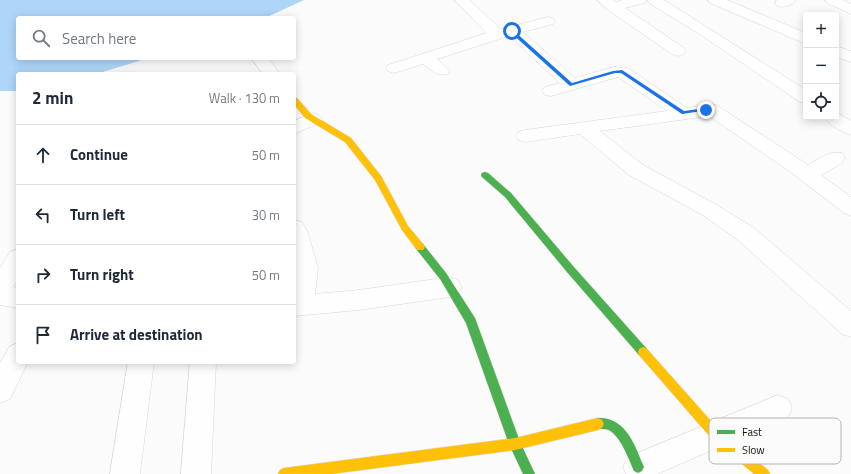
<!DOCTYPE html>
<html lang="en">
<head>
<meta charset="utf-8">
<style>
  body { margin:0; font-family:"Titillium Web",sans-serif; background:#f2f2f3; color:#1f2937 }
  .controls { position:absolute; right:12px; top:12px; display:grid; overflow:hidden; border-radius:4px; box-shadow:0 2px 10px #0003 }
  .controls button { width:36px; height:36px; display:grid; place-items:center; padding:0; border:0; border-bottom:1px solid #e0e1e3; background:#fff; color:#1f2937; font:20px sans-serif }
  .stop { position:absolute; width:12px; height:12px; margin:-9px; border:3px solid #1a73e8; border-radius:50%; background:#fff }
  .stop.end { background:#1a73e8; border-color:#fff; box-shadow:0 1px 4px #0008 }
  .list { margin:0; padding:0; list-style:none }
  h2 { display:flex; justify-content:space-between; align-items:center; height:52px; margin:0; padding:0 16px; font-size:17px }
  h2 small { font-size:13px; font-weight:400; color:#747a83 }
  .list li { display:grid; grid-template-columns:26px 1fr auto; gap:12px; align-items:center; box-sizing:border-box; height:60px; padding:0 16px; border-top:1px solid #e0e1e3 }
  .list b { display:block; font-size:15px; white-space:nowrap }
  .list em { font-size:13px; font-style:normal; color:#747a83 }
  .icon { flex:none; width:22px; height:22px; fill:none; stroke:currentColor; stroke-width:2; stroke-linecap:round; stroke-linejoin:round }
  .map { position:relative; flex:none; width:851px; height:474px; overflow:hidden }
  .search { position:absolute; background:#fff; box-shadow:0 2px 10px #0003; left:16px; top:16px; width:280px; height:44px; display:flex; align-items:center; gap:10px; box-sizing:border-box; padding:0 14px; border-radius:4px; color:#747a83; font-size:15px }
  .panel { position:absolute; background:#fff; box-shadow:0 2px 10px #0003; left:16px; top:72px; width:280px; height:292px; border-radius:4px }
  .map>svg:first-child { display:block }
</style>
</head>
<body>
<div class="map">
<svg width="851" height="474" viewBox="0 0 851 474">
  <rect width="100%" height="100%" fill="#fbfbfb"/>
  <path fill="#aed6f8" d="M0,0H304L265,18H18V58H149L96,74H18V91H0Z"/>
  <g fill="none" stroke-linecap="round" stroke-linejoin="round">
    <g stroke="#dcd6d2" stroke-width="1">
      <path id="street" d="M454,0H469L501,29L548,17L553,18L555,21L553,24L523,32L575,78L614,67L628,68L687,108L712,104L718,106L808,165C819,159 829,150 842,153L845,158L842,163L821,175L851,197V216L844,213L792,173L709,116L600,131L643,165L715,204L754,228L851,311V337L842,334L738,240L701,214L629,175L580,134L525,142L518,140L516,136L518,132L525,130L667,111L618,77L551,96L545,95L542,91L545,87L560,83L509,36L437,59L450,71L448,74C437,77 431,70 423,64L394,73L388,71L386,68L388,65L487,33Z
        M597,0H613L616,2L623,0H646L644,3L625,8L684,48L686,51L684,54L678,56L672,54L608,10Z
        M647,0H664L806,90V103L800,102L704,37L649,3Z
        M708,0H727L806,33V44L710,3Z
        M777,0H796C792,6 784,8 777,6L775,3Z
        M825,0H843L851,4V14L827,3Z
        M836,46L851,51V62L836,57Z
        M251,58H268L280,74H263Z
        M836,112L851,121V135C842,132 829,125 824,117H836Z
        M313,113L319,115L322,119L319,123L294,134V121Z
        M294,220L302,222L308,233L318,268L315,294L359,290L450,277L458,280L462,287L458,294L450,297L359,310L294,316Z
        M18,249V279L13,287L18,288V308L0,305V268L10,252Z
        M18,343V362H28L10,399L0,403V363L9,347Z
        M128,362H154L140,474H110Z
        M190,362H216L211,474H181Z
        M778,395L788,399L792,408L788,417L657,474H626L623,467L628,457Z"/>
    </g>
    <g stroke="#dcd6d2" stroke-width="1">
      <path id="fast" d="M485,172L488,173L511,193L573,266L647,349L648,352L647,355L643,357L639,355L567,272L505,197L482,177L481,175L482,173Z
        M420,243L423,244L446,273L475,318L520,442L535,474H523L509,444L466,323L440,279L417,250L415,247L417,244Z
        M598,418C626,417 635,446 644,467L642,471L638,473L634,471C628,458 622,438 609,430C605,428 599,430 594,428L592,424L594,420Z"/>
    </g>
    <g stroke="#dcd6d2" stroke-width="1">
      <path id="slow" d="M294,98H297L311,114L351,138L381,176L408,226L423,244L425,247L423,250H417L402,230L375,180L345,142L305,118L294,104Z
        M643,347L647,349L719,430L768,470L770,474H754L711,438L639,355L638,352L639,349Z
        M598,418L602,420L604,424L602,428L598,430L515,450L331,474H278L280,470L284,468L515,438Z"/>
    </g>
    <use href="#street" fill="#fefefe" fill-rule="evenodd"/>
    <use href="#fast" fill="#4caf50" fill-rule="evenodd"/>
    <use href="#slow" fill="#ffc107" fill-rule="evenodd"/>
  </g>
  <path fill="#1a73e8" d="M510,30H513L572,83L613,71L622,70L684,111L706,108L709,110L682,114L621,73H615L570,86L510,32Z"/>
  <rect x="709" y="418" width="132" height="46" rx="6" fill="#fbfbfb" stroke="#b7b4b2" stroke-width="1"/>
  <rect x="717" y="430" width="18" height="4" fill="#4caf50"/>
  <rect x="717" y="448" width="18" height="4" fill="#ffc107"/>
  <g font-size="11" fill="#190e07">
    <text x="742" y="436">Fast</text>
    <text x="742" y="454">Slow</text>
  </g>
</svg>
<div class="controls">
<button>+</button>
<button>−</button>
<button><svg class="icon" aria-label="locate" viewBox="0 0 24 24"><circle cx="12" cy="12" r="6"/><path d="M12 2v4M12 18v4M2 12h4M18 12h4"/></svg></button>
</div>
<div class="stop" style="left:512px;top:31px"></div>
<div class="stop end" style="left:706px;top:110px"></div>
<div class="search"><svg class="icon" aria-label="search" viewBox="0 0 24 24"><circle cx="10" cy="10" r="6"/><path d="M15 15l6 6"/></svg>Search here</div>
<section class="panel">
<h2>2 min<small>Walk · 130 m</small></h2>
<ul class="list">
<li><svg class="icon" aria-label="ahead" viewBox="0 0 24 24"><path d="M12 20V5M6 11l6-6 6 6"/></svg><div><b>Continue</b></div><em>50 m</em></li>
<li><svg class="icon" aria-label="left" viewBox="0 0 24 24"><path d="M17 20v-9H6M10 6l-5 5 5 5"/></svg><div><b>Turn left</b></div><em>30 m</em></li>
<li><svg class="icon" aria-label="right" viewBox="0 0 24 24"><path d="M7 20v-9h11M14 6l5 5-5 5"/></svg><div><b>Turn right</b></div><em>50 m</em></li>
<li><svg class="icon" aria-label="arrive" viewBox="0 0 24 24"><path d="M6 21V4h12l-3 4 3 4H6"/></svg><div><b>Arrive at destination</b></div></li>
</ul>
</section>
</div>
</body>
</html>
